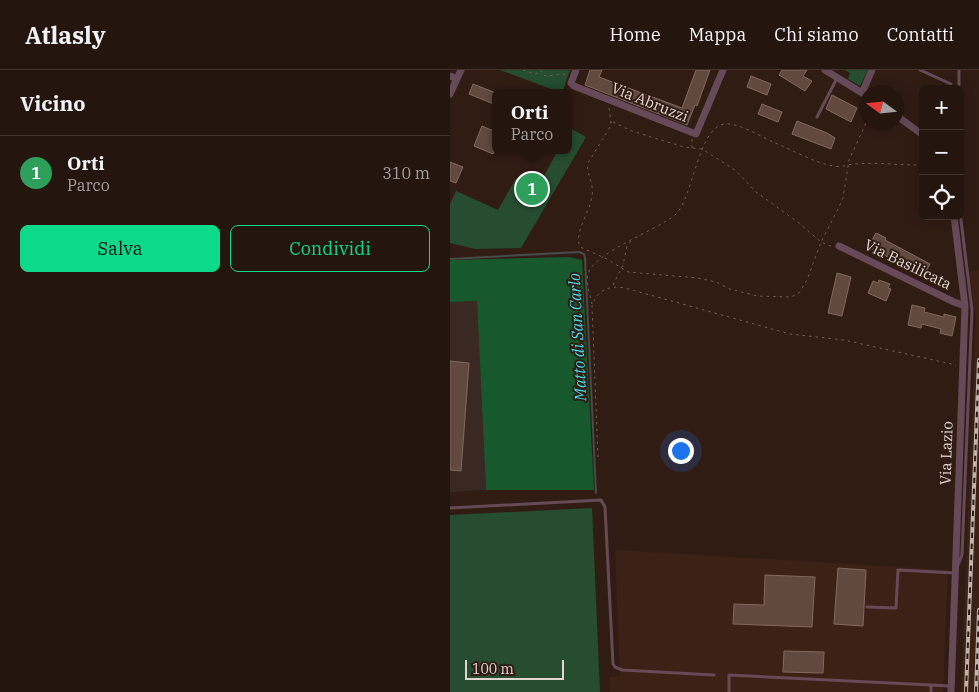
<!DOCTYPE html>
<html lang="it">
<head>
<meta charset="utf-8">
<style>
  body { margin:0; font-family:"IBM Plex Serif",serif; background:#2d1e18; color:#f1f3f6 }
  .controls { position:absolute; right:15px; top:15px; display:grid; overflow:hidden; border-radius:8px; box-shadow:0 2px 12px #0003 }
  .controls button { width:45px; height:45px; display:grid; place-items:center; padding:0; border:0; border-bottom:1px solid #42342f; background:#25150f; color:#f1f3f6; font:25px sans-serif }
  .compass { position:absolute; left:409px; top:15px; width:45px; height:45px; border-radius:50%; background:#25150f; box-shadow:0 2px 12px #0003; rotate:285deg }
  .scale { position:absolute; left:15px; bottom:12px; width:99px; box-sizing:border-box; padding-left:5px; border:2px solid #e2d4ce; border-top:0; font-size:14px; line-height:18px; white-space:nowrap; color:#e2d4ce; -webkit-text-stroke:4px #311c14; paint-order:stroke }
  .you { position:absolute; left:230px; top:380px; width:18px; height:18px; margin:-12px; border:4px solid #fff; border-radius:50%; background:#1a73e8; box-shadow:0 0 0 8px #1a73e833 }
  .badge { display:grid; place-items:center; width:32px; height:32px; border-radius:50%; background:#0cd98a; color:#fff; font-size:16px; font-weight:700 }
  .pin { position:absolute; translate:-50% -50%; border:2px solid #fff; box-shadow:0 1px 5px #0006 }
  .popup { position:absolute; left:42px; top:19px; width:80px; height:65px; box-sizing:border-box; display:grid; place-content:center; border-radius:8px; background:#25150f; filter:drop-shadow(0 1px 4px #0005); font-size:16px; white-space:nowrap; color:#a39f9e }
  .popup b { font-size:19px; color:#f1f3f6 }
  .popup::after { content:''; position:absolute; left:50%; top:100%; margin-left:-10px; border:10px solid transparent; border-top-color:#25150f }
  .list { margin:0; padding:0; list-style:none }
  h2 { display:flex; justify-content:space-between; align-items:center; height:65px; margin:0; padding:0 20px; font-size:21px }
  h2 small { font-size:16px; font-weight:400; color:#a39f9e }
  .list li { display:grid; grid-template-columns:32px 1fr auto; gap:15px; align-items:center; box-sizing:border-box; height:75px; padding:0 20px; border-top:1px solid #42342f }
  .list b { display:block; font-size:19px; white-space:nowrap }
  .list p { margin:0; font-size:16px; white-space:nowrap; color:#a39f9e }
  .list em { font-size:16px; font-style:normal; color:#a39f9e }
  .actions { display:flex; gap:10px; padding:15px 20px }
  .actions a { flex:1; padding:11px 0; border:1px solid #0cd98a; border-radius:8px; text-align:center; font-size:18px; color:#0cd98a }
  .actions .main { background:#0cd98a; color:#111 }
  .icon { flex:none; width:28px; height:28px; fill:none; stroke:currentColor; stroke-width:2; stroke-linecap:round; stroke-linejoin:round }
  .map { position:relative; flex:none; width:529px; height:622px; overflow:hidden }
  header { display:flex; align-items:center; gap:30px; box-sizing:border-box; height:70px; padding:0 25px; background:#25150f; border-bottom:1px solid #42342f }
  header strong { font-size:24px }
  nav { display:flex; gap:28px; margin-inline-start:auto; font-size:18px }
  main { display:flex }
  aside { flex:1; background:#25150f }
  .map>svg:first-child { display:block }
</style>
</head>
<body>
<header>
<strong>Atlasly</strong>
<nav><a>Home</a><a>Mappa</a><a>Chi siamo</a><a>Contatti</a></nav>
</header>
<main>
<aside>
<h2>Vicino<small></small></h2>
<ul class="list">
<li><span class="badge" style="background:#2e9e5b">1</span><div><b>Orti</b><p>Parco</p></div><em>310 m</em></li>
</ul>
<div class="actions"><a class="main">Salva</a><a>Condividi</a></div>
</aside>
<div class="map">
<svg width="529" height="622" viewBox="0 0 529 622">
  <rect width="100%" height="100%" fill="#311c14"/>
  <path fill="#3a2822" d="M27,231L36,420L0,422V232Z"/>
  <path fill="#3c2116" d="M529,200V622H511L526,245L518,202Z
    M165,480L498,500L493,622H160L159,607L170,606Z"/>
  <path fill="#264d30" d="M50,0H120L112,23Z
    M395,0H418L410,16L398,9L400,3Z
    M120,58L136,67L71,178L25,179L0,173V134L6,121L48,140L66,108L88,117L108,80H118V61Z
    M142,438L150,622H0V445Z"/>
  <path fill="#17592d" d="M118,187L132,190L144,420H36L27,231L0,232V190Z"/>
  <g fill="none" stroke-linecap="round" stroke-linejoin="round">
    <path stroke="#474b4a" stroke-width="2" d="M0,189L129,182L134,184L135,188L146,423"/>
  </g>
  <path fill="#614940" stroke="#82695f" d="M140,0H152L149,7L232,38L246,0H260L247,36L245,35L237,55L135,15Z
    M332,0H357L353,6L362,11L355,21L329,5Z
    M301,6L321,14L317,25L297,17Z
    M23,14L46,23V35L19,24Z
    M382,25L407,38L401,52L376,39Z
    M312,34L332,42L328,52L308,44Z
    M347,51L377,63L385,68L381,79L342,64Z
    M32,56L46,62V78L43,84L24,76Z
    M0,92L13,97L6,113L0,111Z
    M426,163L436,168L435,170L480,194L474,205L418,177Z
    M387,203L401,207L392,246L378,243Z
    M429,210L440,214L438,218L441,219L436,231L418,223L423,211L428,213Z
    M462,235L475,238L474,242L494,247V244L506,247L502,266L490,263L491,259L472,254L471,258L458,255Z
    M0,291L19,293L11,401L0,400Z
    M388,498L416,500L413,556L384,554Z
    M315,505L365,507L362,557L283,554L284,534L314,535Z
    M334,581L374,582L373,603L333,602Z"/>
  <g fill="none" stroke-linecap="round" stroke-linejoin="round">
    <path stroke="#715e57" stroke-width="1" stroke-dasharray="2.5 4" stroke-linecap="butt" d="M73,0L85,4L90,2
      M90,0L95,6L116,4
      M159,38L161,52L160,57L138,93C136,107 146,113 141,131C138,144 124,164 130,177L157,189L178,202L248,208L266,212L280,219L307,226L341,227L349,223L357,210L371,172L389,137L393,128L399,90L417,51
      M163,52L182,61L201,67L234,77L252,79L285,100L306,122L349,153L371,172L383,177
      M242,69V78
      M163,215L173,195L177,176L181,171
      M142,234C140,225 136,213 138,204C143,183 207,160 225,145C243,129 248,58 274,54C287,52 310,66 323,72C342,80 363,92 383,96C391,98 398,94 405,94C425,92 446,95 466,95L473,94
      M148,387L142,236C147,220 159,215 175,218L340,264L394,270L506,295"/>
    <path stroke="#664a58" stroke-width="3" d="M470,0L501,14
      M509,19V0
      M367,47L387,8
      M0,438L151,430L155,437L163,594L165,597L172,600L264,605
      M508,495L512,485L522,240L510,142
      M417,537L446,538L448,500L505,503
      M481,615L500,616
      M279,622V605L481,615V622"/>
    <path stroke="#664a58" stroke-width="7" d="M126,0L121,13L124,16L246,64L273,0
      M375,0L417,26
      M0,6L7,9
      M412,23L422,0
      M0,24L11,0
      M447,46L473,65
      M389,176L504,232L515,236
      M501,622L515,236L504,146"/>
    <g stroke="#c2b3ac" stroke-width="4">
      <path id="rail" d="M516,622L529,290
        M526,622L529,540"/>
    </g>
    <use href="#rail" stroke="#311c14" stroke-width="2" stroke-dasharray="5.5" stroke-linecap="butt"/>
  </g>
  <g text-anchor="middle" dominant-baseline="central" stroke-width="4" stroke-linejoin="round" paint-order="stroke">
    <g font-size="15" fill="#e2d4ce" stroke="#311c14">
      <text transform="translate(200 32) rotate(22)">Via Abruzzi</text>
      <text transform="translate(458 194) rotate(26)">Via Basilicata</text>
      <text transform="translate(496 383) rotate(-88)">Via Lazio</text>
    </g>
    <g font-size="16" font-style="italic" fill="#42deee" stroke="#311c14">
      <text transform="translate(127 267) rotate(-93)">Matto di San Carlo</text>
    </g>
  </g>
</svg>
<div class="controls">
<button>+</button>
<button>−</button>
<button><svg class="icon" aria-label="locate" viewBox="0 0 24 24"><circle cx="12" cy="12" r="6"/><path d="M12 2v4M12 18v4M2 12h4M18 12h4"/></svg></button>
</div>
<svg class="compass" viewBox="-18 -18 36 36"><path d="M0-13l5 13h-10z" fill="#e53935"/><path d="M0 13l5-13h-10z" fill="#a39f9e"/></svg>
<div class="scale">100 m</div>
<div class="you"></div>
<div class="pin badge" style="left:82px;top:119px;background:#2e9e5b">1</div>
<div class="popup"><b>Orti</b>Parco</div>
</div>
</main>
</body>
</html>
